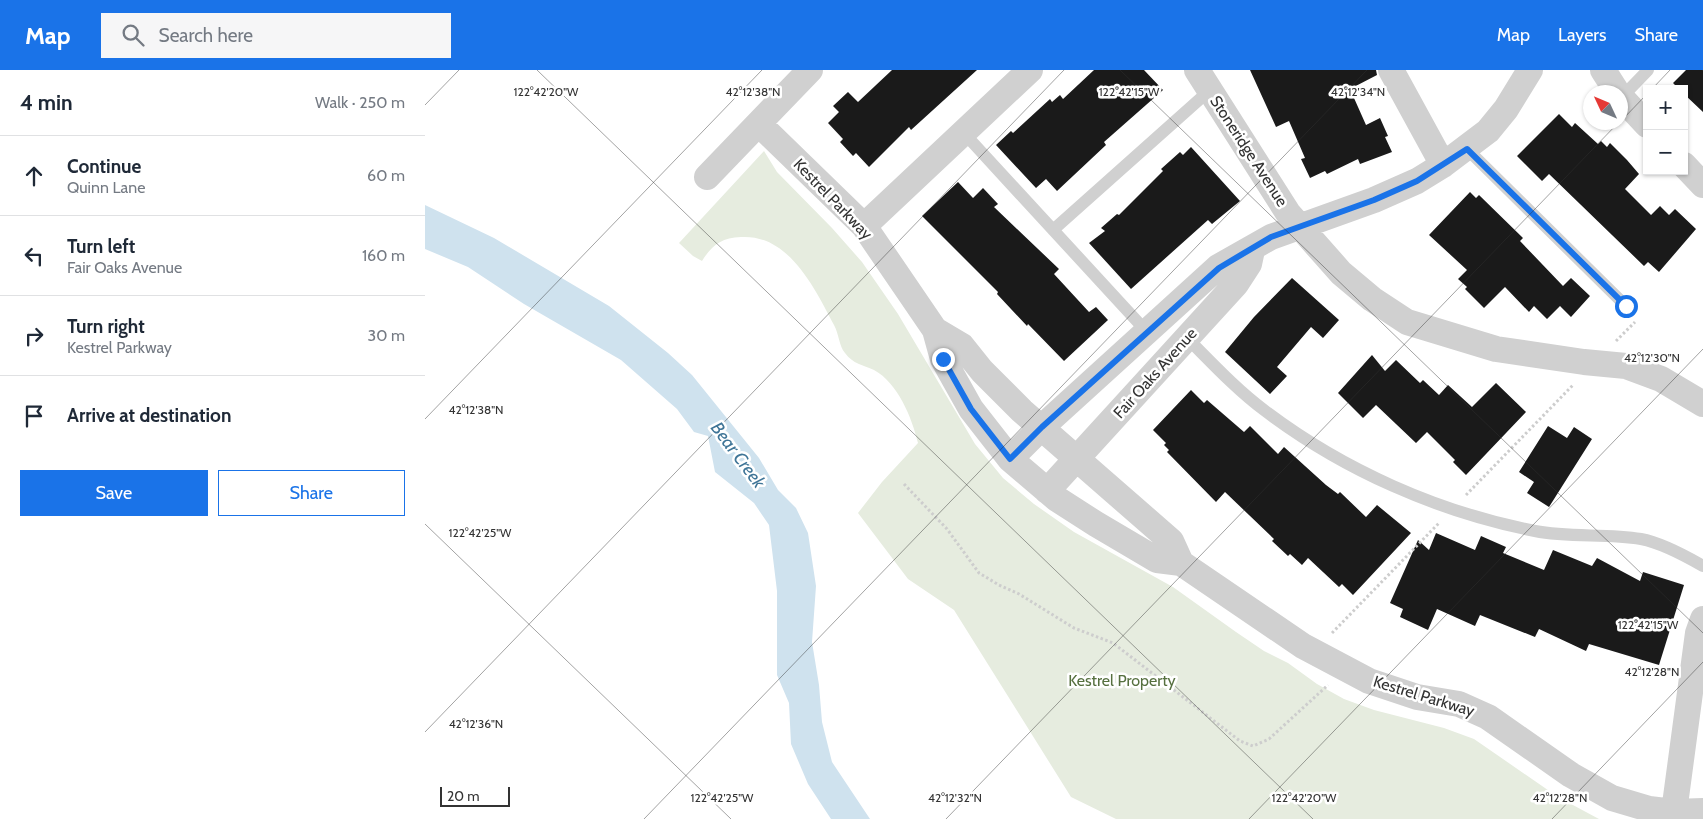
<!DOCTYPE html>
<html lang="en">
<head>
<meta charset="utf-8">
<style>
  body { margin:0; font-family:Cabin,sans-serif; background:#f6f6f7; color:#1f2937 }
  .controls { position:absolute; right:15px; top:15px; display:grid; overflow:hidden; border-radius:0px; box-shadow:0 1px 4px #0004 }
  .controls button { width:45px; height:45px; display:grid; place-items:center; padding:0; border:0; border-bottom:1px solid #e0e1e3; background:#fff; color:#1f2937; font:25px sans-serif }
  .compass { position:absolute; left:1158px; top:15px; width:45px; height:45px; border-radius:50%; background:#fff; box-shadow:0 1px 4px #0004; rotate:314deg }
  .scale { position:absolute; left:15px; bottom:12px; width:70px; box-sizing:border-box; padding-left:5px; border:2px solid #333; border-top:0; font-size:14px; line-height:18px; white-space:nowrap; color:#333; -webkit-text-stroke:4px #fff; paint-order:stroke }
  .stop { position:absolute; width:15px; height:15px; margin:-11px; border:4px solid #1a73e8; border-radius:50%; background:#fff }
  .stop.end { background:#1a73e8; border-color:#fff; box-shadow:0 1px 5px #0008 }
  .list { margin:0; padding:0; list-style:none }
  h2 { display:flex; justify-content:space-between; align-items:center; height:65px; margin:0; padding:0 20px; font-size:21px }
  h2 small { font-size:16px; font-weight:400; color:#747a83 }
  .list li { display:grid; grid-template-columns:32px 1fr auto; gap:15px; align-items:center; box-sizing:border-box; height:80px; padding:0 20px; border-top:1px solid #e0e1e3 }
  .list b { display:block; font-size:19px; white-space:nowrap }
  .list p { margin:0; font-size:16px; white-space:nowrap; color:#747a83 }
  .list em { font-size:16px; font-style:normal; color:#747a83 }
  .actions { display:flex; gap:10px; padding:15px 20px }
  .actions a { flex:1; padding:11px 0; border:1px solid #1a73e8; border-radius:0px; text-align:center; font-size:18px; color:#1a73e8 }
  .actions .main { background:#1a73e8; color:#fff }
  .icon { flex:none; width:28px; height:28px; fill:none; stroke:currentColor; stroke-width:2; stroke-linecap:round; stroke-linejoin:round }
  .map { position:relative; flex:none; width:1278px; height:749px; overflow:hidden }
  header { display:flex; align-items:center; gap:30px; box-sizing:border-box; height:70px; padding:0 25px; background:#1a73e8; color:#fff }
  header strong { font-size:24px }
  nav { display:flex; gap:28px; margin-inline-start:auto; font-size:18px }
  .search { width:350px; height:45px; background:#f6f6f7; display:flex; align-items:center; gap:12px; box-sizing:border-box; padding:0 18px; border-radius:0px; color:#747a83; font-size:19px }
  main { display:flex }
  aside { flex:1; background:#fff }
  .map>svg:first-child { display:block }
</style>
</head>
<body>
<header>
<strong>Map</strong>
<div class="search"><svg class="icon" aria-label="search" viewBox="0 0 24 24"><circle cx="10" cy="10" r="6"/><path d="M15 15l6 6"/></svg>Search here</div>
<nav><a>Map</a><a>Layers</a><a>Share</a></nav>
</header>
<main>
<aside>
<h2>4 min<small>Walk · 250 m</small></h2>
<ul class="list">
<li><svg class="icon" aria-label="ahead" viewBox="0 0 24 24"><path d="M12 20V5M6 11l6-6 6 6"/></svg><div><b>Continue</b><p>Quinn Lane</p></div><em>60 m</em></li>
<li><svg class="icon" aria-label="left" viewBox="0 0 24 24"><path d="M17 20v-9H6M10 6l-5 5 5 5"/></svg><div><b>Turn left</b><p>Fair Oaks Avenue</p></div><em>160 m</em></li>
<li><svg class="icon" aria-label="right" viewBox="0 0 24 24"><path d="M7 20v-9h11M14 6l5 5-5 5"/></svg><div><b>Turn right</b><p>Kestrel Parkway</p></div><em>30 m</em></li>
<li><svg class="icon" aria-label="arrive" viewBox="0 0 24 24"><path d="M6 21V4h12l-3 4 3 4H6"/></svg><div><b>Arrive at destination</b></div></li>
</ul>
<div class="actions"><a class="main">Save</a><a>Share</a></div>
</aside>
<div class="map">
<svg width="1278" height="749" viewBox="0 0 1278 749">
  <rect width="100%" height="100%" fill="#fff"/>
  <path fill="#e6ecdf" d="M339,81L352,102L407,158L437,192L473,244L550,374L578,408L609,434L649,462L748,517L811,562L839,581L863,593L892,614L919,629L949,640L1019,658L1049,669L1133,727L1174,749H691L646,727L529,540L483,509L433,443L457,412L493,373C487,348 473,313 449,300C438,295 428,294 420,283C414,276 414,264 409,255C390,219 364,164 316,167C296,168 287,175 277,191L268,186L254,173Z"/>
  <path fill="#cfe2ee" d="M0,135L69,168L184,236L243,283L267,305L334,388L353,420L371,438L383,463L391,516L387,572L394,615L397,652L407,692L445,749H406L383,714L366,674L364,633L352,605V521L344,455L329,433L290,402L283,366L269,362L252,339L196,290L99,234L43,197L0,179Z"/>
  <path fill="#1a1a1a" d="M467,0H552L486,60L484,57L444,97L431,83L428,86L415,72L418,69L403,53L414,42L408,36L423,22L433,32Z
    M669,0H719L738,20L679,72L681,75L632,121L621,109L611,118L571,75L586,61L588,63L625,29L627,32L635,25L638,29Z
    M825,0H951L952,5L925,19L941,55L955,48L963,66L960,67L967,82L935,94L933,89L902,104L900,101L885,108L876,89L880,88L864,51L851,57Z
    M1261,0H1278V42L1259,24V19H1254L1248,13Z
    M1134,44L1147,57L1150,53L1173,74L1176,71L1182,77L1185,73L1202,90L1214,104L1200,119L1226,145L1235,136L1244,145L1250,139L1271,159L1234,202L1223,192L1219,196L1124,104L1117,111L1092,86Z
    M766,77L815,131L787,154L783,150L706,219L664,173L680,161L676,158L692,144L694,145L738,101L736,99L755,82L758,85Z
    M533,112L548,128L558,118L573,134L569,137L634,199L629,204L664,242L671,237L683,250L639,291L603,254L602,256L572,224L573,222L497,146Z
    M1045,122L1051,128L1054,125L1098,168L1095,171L1138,216L1146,208L1165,226L1146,247L1135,236L1122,249L1109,236L1104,242L1080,217L1059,238L1040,219L1042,217L1033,209L1042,200L1004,165Z
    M867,208L914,250L898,268L886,257L852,297L862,306L845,324L800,282L829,247Z
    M947,285L960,301L971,290L995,313L998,310L1014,325L1023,315L1047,337L1071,313L1101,342L1041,405L1028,392L1030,390L1002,362L991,373L951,335L938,348L913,323Z
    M766,320L779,333L782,330L819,362L825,356L853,384L859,377L901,415L913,424L915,422L941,447L952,435L986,463L928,525L917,514L914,517L883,488L877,495L865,484L863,486L847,471L849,469L800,422L791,432L742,382L744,380L739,375L741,373L728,360Z
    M1123,356L1142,368L1149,357L1167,369L1124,437L1102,423L1109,412L1094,402Z
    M1011,463L1050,480L1056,466L1081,477L1078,483L1119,500L1128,480L1167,496L1172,488L1215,511L1218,502L1259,515L1234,595L1164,574L1161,581L1114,559L1110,567L1055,545L1050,556L1012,539L1003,560L975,547L978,539L965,533L993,470L1004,480Z"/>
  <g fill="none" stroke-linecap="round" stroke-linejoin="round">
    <path stroke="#cdcdcd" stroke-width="3" stroke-dasharray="2.5 2.5" stroke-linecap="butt" d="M1191,271L1210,252
      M479,414L522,459L554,503L574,515L594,524L649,558L688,573L815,671L828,676L844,669L903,615
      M1041,425L1148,315
      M907,563L1014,453"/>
    <path stroke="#d0d0d0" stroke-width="12" d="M1196,28L1223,0
      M538,62L722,262
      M1042,79L1201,236
      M628,160L785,20
      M762,268C787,293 811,319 839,340C918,400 1013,442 1110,461C1145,468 1181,463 1216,469C1237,473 1259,485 1278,496"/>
    <path stroke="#d0d0d0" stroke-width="26" d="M772,0L863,143L916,203L947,229L982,252L1071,279L1159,292L1201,296L1236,309L1278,334
      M966,0L1018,95
      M1178,0L1192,22
      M1196,27L1222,55
      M334,54L439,156L510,260L518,289L546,339L585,389L632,429L671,454L732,490L756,493L878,576L944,611L992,627L1034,634L1063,647L1146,705L1187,728L1224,739L1249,742L1278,741
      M1259,95L1278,115
      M282,107L385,0
      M439,156L605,0
      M510,260L537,276L557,301L597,341L746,471L756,493
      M585,389L617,357L793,197L846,167L949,130L992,111L1018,95L1063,61L1081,39L1105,0
      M622,421L811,214L824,194L827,180
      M1249,742L1273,563L1278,549"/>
  </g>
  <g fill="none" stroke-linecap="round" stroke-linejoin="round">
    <path stroke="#1a73e8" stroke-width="6" d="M518,289L546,339L585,389L617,357L794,198L846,167L949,130L992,111L1042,79L1201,236"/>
  </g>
  <path fill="none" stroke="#333" stroke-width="1" stroke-opacity="0.45" d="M112,0L888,749M695,0L1278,563M1277,0L1278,1M1227,19L1245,0M0,35L34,0M1196,51L1222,24M0,349L337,0M0,454L306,749M0,662L639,0M219,749L942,0M521,749L1194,52M824,749L1278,279M1127,749L1278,592"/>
  <g text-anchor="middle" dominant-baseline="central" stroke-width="5" stroke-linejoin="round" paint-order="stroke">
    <g font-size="16" fill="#333" stroke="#fff">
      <text transform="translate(824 81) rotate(57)">Stoneridge Avenue</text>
      <text transform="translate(408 129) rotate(46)">Kestrel Parkway</text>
      <text transform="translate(730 303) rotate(-48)">Fair Oaks Avenue</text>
      <text transform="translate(999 626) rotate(17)">Kestrel Parkway</text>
    </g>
    <g font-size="16" fill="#56703f" stroke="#fff">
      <text x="697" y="610">Kestrel Property</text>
    </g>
    <g font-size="18" font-style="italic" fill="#3f7597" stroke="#fff">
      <text transform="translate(313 385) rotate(53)">Bear Creek</text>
    </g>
  </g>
  <g font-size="12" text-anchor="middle" fill="#333" stroke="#fff" stroke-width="5" stroke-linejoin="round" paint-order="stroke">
    <text x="121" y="26">122°42'20"W</text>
    <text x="704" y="26">122°42'15"W</text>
    <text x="328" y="26">42°12'38"N</text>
    <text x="933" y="26">42°12'34"N</text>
    <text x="1227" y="292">42°12'30"N</text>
    <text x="51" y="344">42°12'38"N</text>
    <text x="55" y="467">122°42'25"W</text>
    <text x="1223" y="559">122°42'15"W</text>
    <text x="1227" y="606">42°12'28"N</text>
    <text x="51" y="658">42°12'36"N</text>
    <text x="530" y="732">42°12'32"N</text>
    <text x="1135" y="732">42°12'28"N</text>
    <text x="297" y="732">122°42'25"W</text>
    <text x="879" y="732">122°42'20"W</text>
  </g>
</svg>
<div class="controls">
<button>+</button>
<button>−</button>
</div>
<svg class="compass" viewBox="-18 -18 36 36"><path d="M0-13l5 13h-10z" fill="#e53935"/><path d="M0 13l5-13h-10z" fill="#747a83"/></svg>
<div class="scale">20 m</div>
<div class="stop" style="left:1201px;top:236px"></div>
<div class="stop end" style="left:518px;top:289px"></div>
</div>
</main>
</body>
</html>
